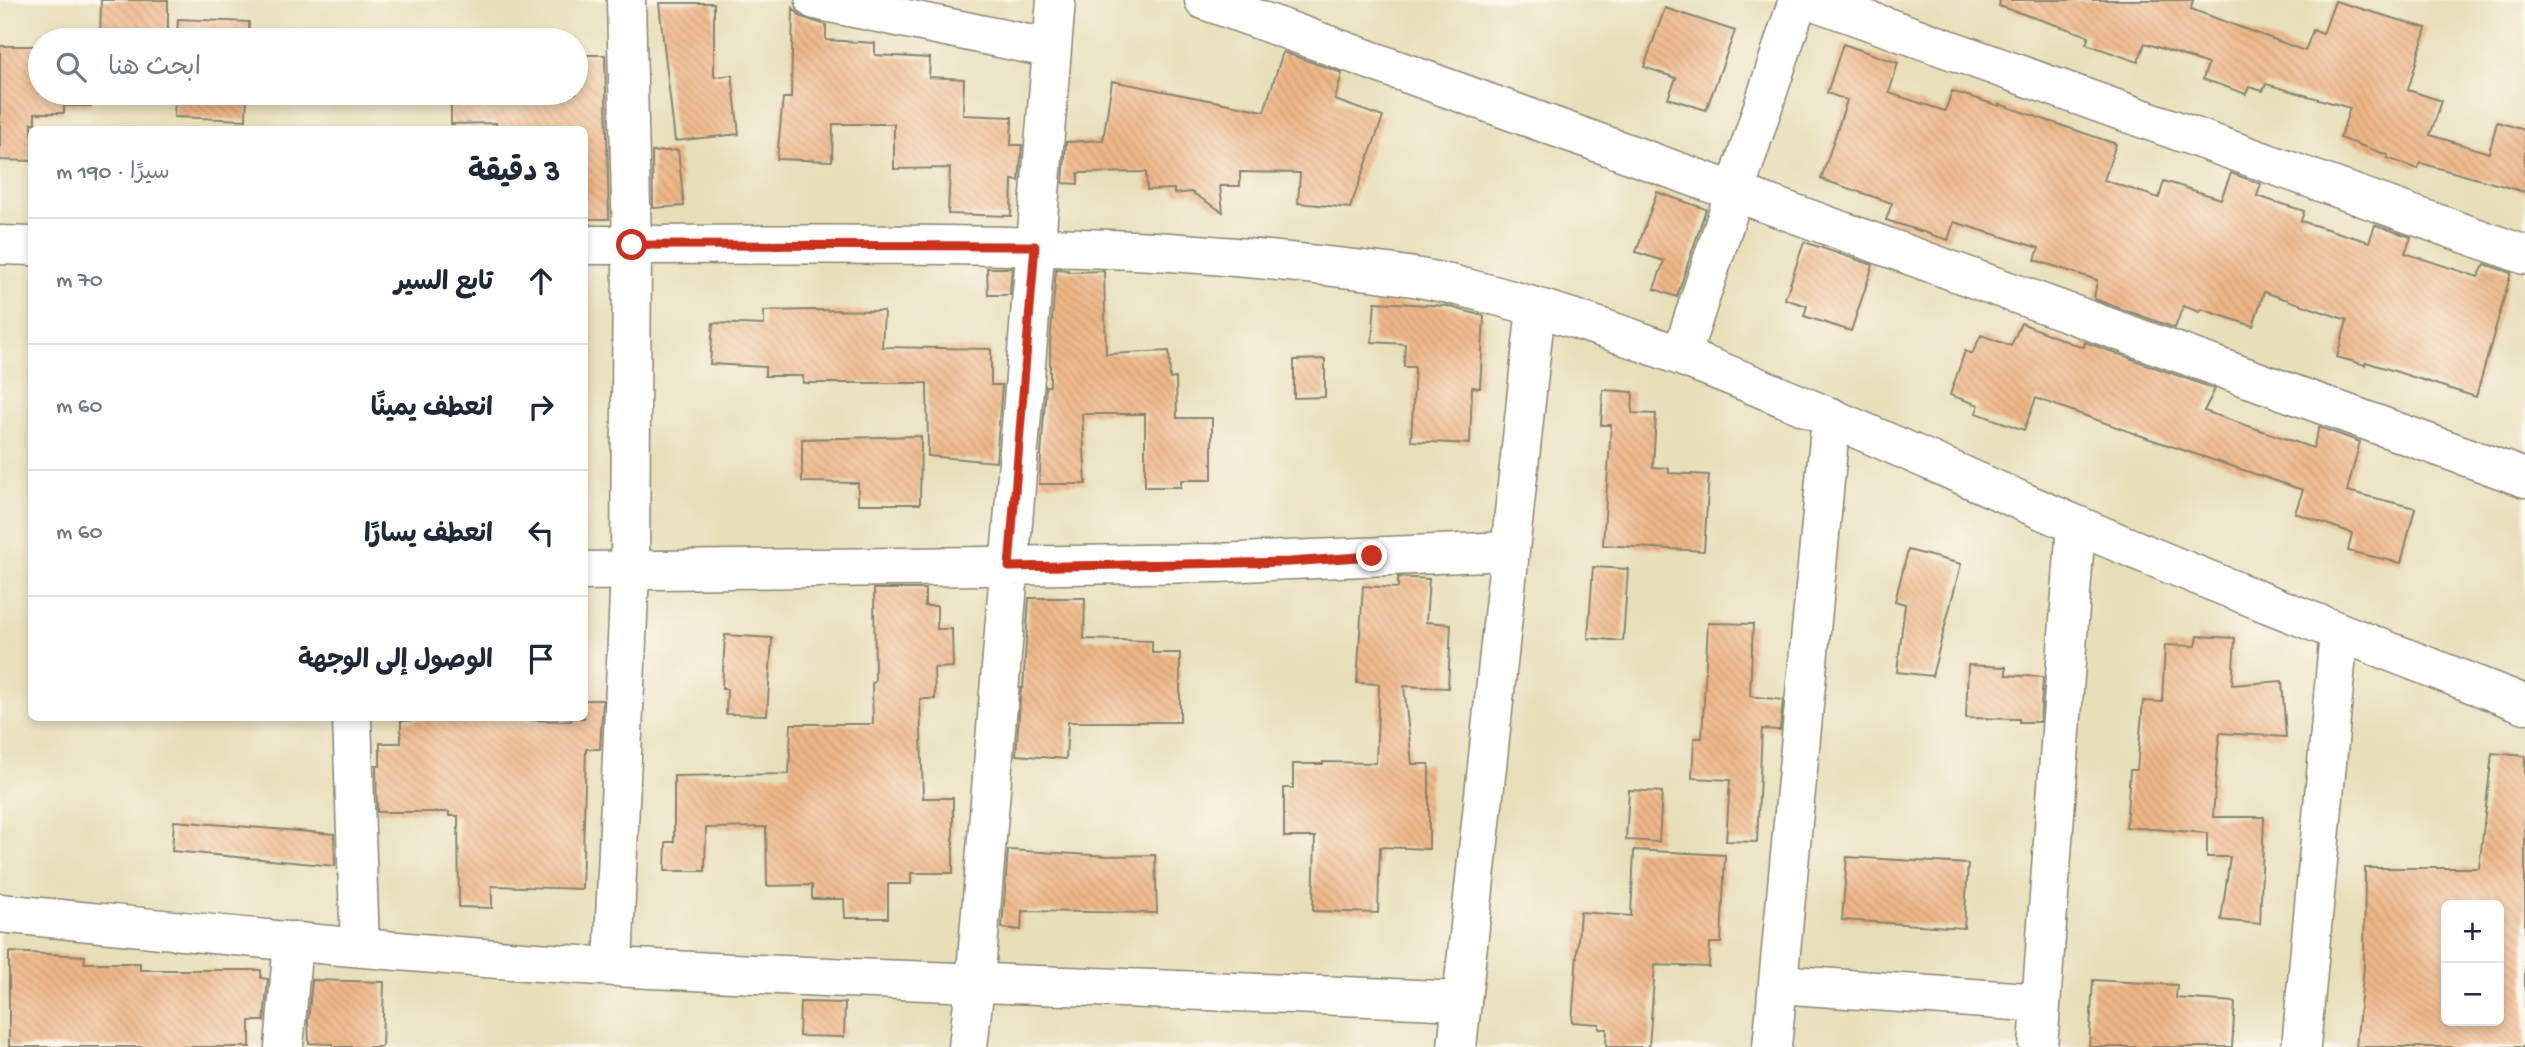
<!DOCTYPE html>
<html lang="ar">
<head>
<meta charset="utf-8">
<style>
  body { margin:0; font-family:"Gochi Hand","Playpen Sans Arabic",sans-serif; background:#f2f2f3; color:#1f2937; direction:rtl }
  .controls { position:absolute; right:21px; bottom:21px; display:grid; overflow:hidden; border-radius:10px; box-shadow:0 4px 10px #0003 }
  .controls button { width:63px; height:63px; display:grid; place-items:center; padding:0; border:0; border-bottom:2px solid #e0e1e3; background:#fff; color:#1f2937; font:35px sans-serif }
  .stop { position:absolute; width:21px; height:21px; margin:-16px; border:5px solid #c8321e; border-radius:50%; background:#fff }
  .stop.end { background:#c8321e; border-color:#fff; box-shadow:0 2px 7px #0008 }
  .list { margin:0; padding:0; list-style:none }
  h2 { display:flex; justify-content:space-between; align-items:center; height:91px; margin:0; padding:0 28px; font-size:30px }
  h2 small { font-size:23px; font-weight:400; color:#747a83 }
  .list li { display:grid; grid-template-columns:46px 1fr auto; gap:21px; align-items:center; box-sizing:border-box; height:126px; padding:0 28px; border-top:2px solid #e0e1e3 }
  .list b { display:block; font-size:26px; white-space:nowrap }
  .list em { font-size:23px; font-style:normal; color:#747a83 }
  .icon { flex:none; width:38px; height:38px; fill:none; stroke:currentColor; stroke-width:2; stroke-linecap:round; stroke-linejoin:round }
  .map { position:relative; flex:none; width:2525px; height:1047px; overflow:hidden; direction:ltr }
  .search { position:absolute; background:#fff; box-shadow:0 4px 10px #0003; left:28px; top:28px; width:560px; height:77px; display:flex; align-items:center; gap:18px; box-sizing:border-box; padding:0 24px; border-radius:38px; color:#747a83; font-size:26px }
  .panel { position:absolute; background:#fff; box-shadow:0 4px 10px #0003; left:28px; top:126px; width:560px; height:595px; border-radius:10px; direction:rtl }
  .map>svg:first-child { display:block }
</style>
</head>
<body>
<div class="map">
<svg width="2525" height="1047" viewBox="0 0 2525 1047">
  <defs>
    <pattern id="building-back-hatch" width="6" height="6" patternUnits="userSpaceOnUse" patternTransform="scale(1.75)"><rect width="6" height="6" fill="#eeb687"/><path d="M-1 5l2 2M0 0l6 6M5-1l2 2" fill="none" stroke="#cc9d75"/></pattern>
  </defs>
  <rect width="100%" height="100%" fill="#fbf7ec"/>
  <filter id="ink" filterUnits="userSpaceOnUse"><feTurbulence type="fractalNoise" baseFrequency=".0143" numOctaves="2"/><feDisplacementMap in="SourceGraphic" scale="14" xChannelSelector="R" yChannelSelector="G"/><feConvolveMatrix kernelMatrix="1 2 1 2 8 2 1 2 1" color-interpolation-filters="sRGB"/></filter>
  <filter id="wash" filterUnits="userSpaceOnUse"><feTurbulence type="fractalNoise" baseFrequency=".00686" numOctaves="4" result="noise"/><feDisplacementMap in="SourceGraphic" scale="28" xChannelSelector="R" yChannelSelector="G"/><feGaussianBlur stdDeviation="1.57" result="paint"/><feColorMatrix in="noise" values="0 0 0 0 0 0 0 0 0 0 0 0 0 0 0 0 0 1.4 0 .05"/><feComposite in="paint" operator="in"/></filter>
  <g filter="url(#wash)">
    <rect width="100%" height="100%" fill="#e7dfba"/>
    <g id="blocks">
      <path fill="url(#building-back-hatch)" fill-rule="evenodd" d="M101,0H168V40H100Z
        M2000,0H2193L2191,9L2305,51L2313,30L2323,34L2335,1L2426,28L2408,90L2442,101L2430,135L2489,153L2497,122L2525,130V192L2420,163L2418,169L2387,158L2388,155L2340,138L2350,108L2266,84L2263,91L2249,87L2246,94L2203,79L2208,64L2145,43L2138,62L2086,44L2089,36L1999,6Z
        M659,3H714V77L732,75L739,134L675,141Z
        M793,8L801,17L826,25V40L875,43V55L930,58L929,77L964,79L963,115L1012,117L1011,145H1022L1019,181L1012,180L1011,216L948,214L950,168L894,169V124H833L832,161L777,159L783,98H791Z
        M1665,8L1735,31L1706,110L1668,98L1676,78L1644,67Z
        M178,19L249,22V40H177Z
        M1843,44L1898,63L1889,93L1945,111L1952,91L1999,106V104L2116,144L2104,180L2159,198L2164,181L2221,199L2231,173L2261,184L2257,196L2304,211L2301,221L2369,242L2375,225L2411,237L2405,253L2478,277L2485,264L2511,273L2476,397L2366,362L2365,365L2337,357L2347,320L2264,292L2253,326L2201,309L2200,312L2183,306L2175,328L2094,299L2097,280L2035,260L2039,248L1954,222L1948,240L1886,220L1892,203L1821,179L1847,100L1827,93Z
        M0,46H40V93H91V106H64V113H35V123H32V161L0,160Z
        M1283,52L1342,73L1335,100L1383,117L1350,208L1298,203L1300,173L1240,172V186H1220L1223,212L1191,192L1174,194V189L1147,190L1146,172L1078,173V184L1063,183L1066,142L1103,140L1112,81L1264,111Z
        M576,55H605L609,219H584V130H554V125L497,127L496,123L451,124V93H576Z
        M175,93H247L246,120L174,117Z
        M678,150L684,206L653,208L652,152Z
        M1657,192L1706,209L1677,297L1654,289L1664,261L1636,252Z
        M1804,242L1873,265L1851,331L1804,316L1807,306L1785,299Z
        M987,268H1012L1010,295H988Z
        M1056,269L1068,270V272L1104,271L1106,354L1169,351L1170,379L1176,378L1177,418H1212V480H1181V487H1145V414H1082L1086,484H1039L1046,386H1050V345Z
        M1375,302L1447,306L1484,316L1480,388L1472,387L1470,444L1411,441L1415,367H1404L1405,344L1372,342Z
        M813,310L884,311L882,347L991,349V385H1002L996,462L928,456L927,383H803V376H765V367L710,364L713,323L764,325V311Z
        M2021,323L2078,346L2084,347L2085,342L2215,389L2204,411L2313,448L2319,427L2360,442L2347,491L2415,508L2401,563L2348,551L2352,533L2295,513L2303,490L2150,439L2036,398L2024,430L1976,413L1979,405L1950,395L1965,351L1972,354L1981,335L2011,346Z
        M1325,359V397L1294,398V360Z
        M1603,390L1633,392L1632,413L1656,414L1653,467L1669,468V473L1709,475L1704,551L1603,545L1611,425H1601Z
        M921,436L920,504H858V483L802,482V439Z
        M1908,550L1961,564L1932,676L1897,672L1905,604L1895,601Z
        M1593,567L1628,569L1623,641L1588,638Z
        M1398,577L1429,579L1426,622L1451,624L1448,688L1404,686L1412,764H1429V849L1380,847L1378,913L1313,911L1315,837H1284V788H1293V764H1323V762L1376,763L1379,684L1357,683L1363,586L1398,588Z
        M874,589H925V606H937V629H952L953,667L934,668L935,699H920L923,798H953V873H911V884H888V918H845L844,899H812V885L767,886L766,827L706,828L705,871H665L666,842H674V776L789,774L791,724H873L872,683L875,682Z
        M1029,598H1085L1084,639L1152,641V653H1180V722H1068L1066,759L1016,755L1021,688H1023Z
        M1708,623L1753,624L1750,696L1783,700L1780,730L1762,729L1757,842L1726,841L1730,780L1692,778L1694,738H1702Z
        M725,635L772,638L767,715L726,714L727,689H722Z
        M2198,636L2235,638L2232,685L2282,681L2286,737L2220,733L2218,747L2213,817H2264L2260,924L2221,920L2230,857H2207V833L2126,827L2130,770H2137L2143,701L2162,702L2165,645L2196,646Z
        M1968,665L2006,667V675L2043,677L2040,722H2019V719L1966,718Z
        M584,700H603L600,749H586L582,889L492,886V908L459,907L458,816H449V812H377L376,766H380V743H401V721L417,720V718L571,721V718H584Z
        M2492,753L2525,756V1047H2356L2364,967L2365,868H2479ZM2446,905H2499V1021H2446Z
        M1629,790L1662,792L1659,842L1626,840Z
        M174,821L334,834L335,866L172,851Z
        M1008,850L1108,856L1155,855L1157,913L1022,911L1021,930L1002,928Z
        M1634,850L1725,855L1721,943H1710L1709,967L1655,965L1649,1047H1606L1607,1029H1599V1024L1572,1022L1580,912L1631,916Z
        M1847,857L1968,864L1964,928L1842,920Z
        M9,952L85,956L84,963H140V970H261V978L268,979L264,1021H250V1047H9Z
        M312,980L384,982L382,1047H333V1044L309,1043L308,1021Z
        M2093,980L2177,985L2176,998L2235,1002L2232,1047H2089Z
        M800,1002L845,1003L844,1037L799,1036Z"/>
    </g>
  </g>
  <g filter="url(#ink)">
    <use href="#blocks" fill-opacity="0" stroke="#898572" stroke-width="2"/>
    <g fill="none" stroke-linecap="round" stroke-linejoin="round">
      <g stroke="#898572" stroke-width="41">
        <path id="minor" d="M815,0L1052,49
          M1204,0L2525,478
          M1811,0L2525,255
          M0,245L32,246
          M584,245C767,245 951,242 1133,250C1198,253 1262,259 1326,266C1373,271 1420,276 1466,288C1677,340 1873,438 2072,523C2221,587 2373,645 2525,704
          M1681,356L1798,0
          M584,571L1216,563L1510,551
          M352,718L360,946
          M613,966L630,570L632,245L626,0
          M1778,984L2041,1003
          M1462,1001L1536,307
          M284,1047L293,941
          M968,1047L975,984L1056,0
          M1772,1047L1831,417
          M2038,1047L2076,525
          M2301,1047L2339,632"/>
      </g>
      <g stroke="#898572" stroke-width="41">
        <path id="tertiary" d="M0,913C205,933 410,955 616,967C898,983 1180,988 1462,1001L1457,1047"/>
      </g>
      <use href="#minor" stroke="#fff" stroke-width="38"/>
      <use href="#tertiary" stroke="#fff" stroke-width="38"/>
    </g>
  </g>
  <g fill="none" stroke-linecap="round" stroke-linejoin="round" filter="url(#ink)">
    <path stroke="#c8321e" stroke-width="9" d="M632,245L1035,246L1009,567L1290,562L1372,556"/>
  </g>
</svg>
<div class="controls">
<button>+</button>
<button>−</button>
</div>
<div class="stop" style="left:632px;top:245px"></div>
<div class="stop end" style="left:1372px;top:556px"></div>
<div class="search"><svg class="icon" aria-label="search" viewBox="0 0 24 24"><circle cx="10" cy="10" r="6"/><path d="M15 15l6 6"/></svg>ابحث هنا</div>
<section class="panel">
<h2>3 دقيقة<small>سيرًا · 190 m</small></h2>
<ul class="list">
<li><svg class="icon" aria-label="ahead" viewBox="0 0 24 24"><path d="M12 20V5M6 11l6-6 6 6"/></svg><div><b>تابع السير</b></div><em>70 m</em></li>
<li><svg class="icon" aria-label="right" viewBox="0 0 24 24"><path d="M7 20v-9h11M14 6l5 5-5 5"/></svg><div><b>انعطف يمينًا</b></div><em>60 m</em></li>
<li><svg class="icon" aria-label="left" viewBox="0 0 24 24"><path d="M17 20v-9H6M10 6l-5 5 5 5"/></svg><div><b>انعطف يسارًا</b></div><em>60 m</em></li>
<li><svg class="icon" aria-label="arrive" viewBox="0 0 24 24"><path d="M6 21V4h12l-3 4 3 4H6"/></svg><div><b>الوصول إلى الوجهة</b></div></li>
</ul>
</section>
</div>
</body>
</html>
